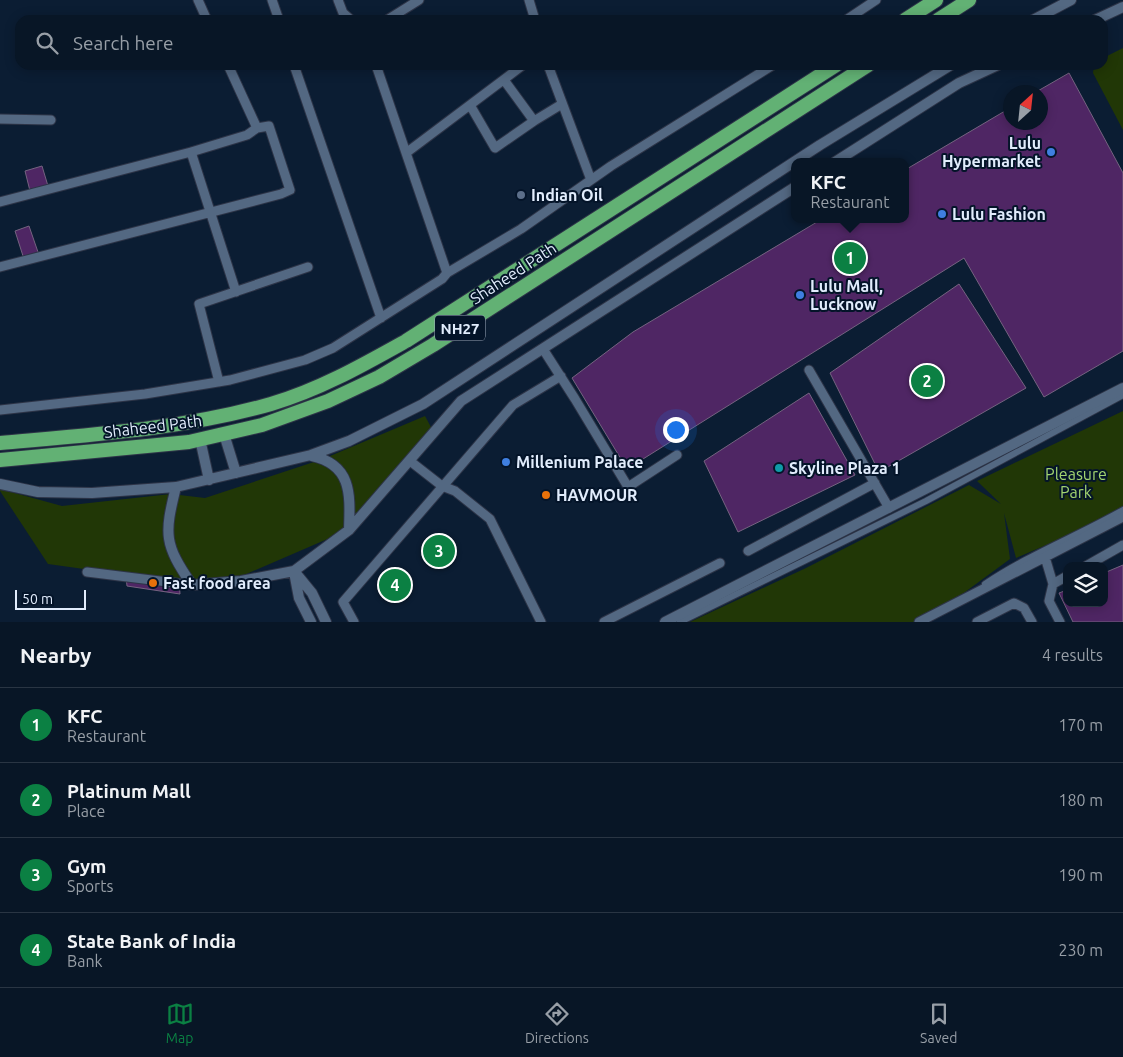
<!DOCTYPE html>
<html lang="en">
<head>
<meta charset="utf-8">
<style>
  body { margin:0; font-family:Ubuntu,sans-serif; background:#162332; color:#f1f3f6 }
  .controls { position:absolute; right:15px; bottom:15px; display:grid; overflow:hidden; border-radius:10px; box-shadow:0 2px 12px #0003 }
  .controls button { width:45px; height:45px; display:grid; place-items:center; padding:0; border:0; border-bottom:1px solid #293543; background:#081626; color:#f1f3f6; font:25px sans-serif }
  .compass { position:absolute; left:1003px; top:85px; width:45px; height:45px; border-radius:50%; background:#081626; box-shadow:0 2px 12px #0003; rotate:27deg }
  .scale { position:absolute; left:15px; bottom:12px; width:71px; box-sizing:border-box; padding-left:5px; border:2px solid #e1ecfc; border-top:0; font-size:14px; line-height:18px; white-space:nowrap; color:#e1ecfc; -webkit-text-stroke:4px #041429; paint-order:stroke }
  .you { position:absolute; left:675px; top:429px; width:18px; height:18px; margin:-12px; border:4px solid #fff; border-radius:50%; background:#1a73e8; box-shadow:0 0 0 8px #1a73e833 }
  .badge { display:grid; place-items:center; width:32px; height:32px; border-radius:50%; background:#0b8043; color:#fff; font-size:16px; font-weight:700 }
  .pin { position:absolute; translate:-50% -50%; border:2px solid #fff; box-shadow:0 1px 5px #0006 }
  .popup { position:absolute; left:791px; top:158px; width:118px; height:65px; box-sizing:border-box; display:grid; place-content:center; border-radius:10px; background:#081626; filter:drop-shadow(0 1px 4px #0005); font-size:16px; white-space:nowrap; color:#989fa7 }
  .popup b { font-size:19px; color:#f1f3f6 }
  .popup::after { content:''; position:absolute; left:50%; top:100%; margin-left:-10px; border:10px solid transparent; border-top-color:#081626 }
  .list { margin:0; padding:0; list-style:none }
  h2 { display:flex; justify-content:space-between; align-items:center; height:65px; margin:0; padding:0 20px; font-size:21px }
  h2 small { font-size:16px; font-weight:400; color:#989fa7 }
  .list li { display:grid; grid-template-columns:32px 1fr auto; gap:15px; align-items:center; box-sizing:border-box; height:75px; padding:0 20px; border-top:1px solid #293543 }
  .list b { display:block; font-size:19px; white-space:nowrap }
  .list p { margin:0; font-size:16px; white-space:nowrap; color:#989fa7 }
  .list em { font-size:16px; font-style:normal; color:#989fa7 }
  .icon { flex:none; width:28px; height:28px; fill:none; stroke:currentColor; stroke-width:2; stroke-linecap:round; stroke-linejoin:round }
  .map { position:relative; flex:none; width:1123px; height:622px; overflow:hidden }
  .search { position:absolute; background:#081626; box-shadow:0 2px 12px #0003; left:15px; right:15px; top:15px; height:55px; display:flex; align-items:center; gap:12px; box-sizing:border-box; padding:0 18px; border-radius:15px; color:#989fa7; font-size:19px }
  .sheet { height:365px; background:#081626 }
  nav { display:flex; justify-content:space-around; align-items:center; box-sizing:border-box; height:70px; border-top:1px solid #293543; background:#081626; font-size:14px; color:#989fa7 }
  nav a { display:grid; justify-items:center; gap:2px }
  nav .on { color:#0b8043 }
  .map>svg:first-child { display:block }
</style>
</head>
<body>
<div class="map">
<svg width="1123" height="622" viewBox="0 0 1123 622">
  <rect width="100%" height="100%" fill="#0b1d33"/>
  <path fill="#213706" d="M1123,48V130L1093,73L1094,65H1103V58Z
    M1123,411V512L1016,558L1004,513L1010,559L927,620L923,622H690L806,568L969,485L1001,504L977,481Z
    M425,416L432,429L339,534L221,585L156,579L48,564L0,491V489L62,506L171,494L205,498L323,459Z"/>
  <path fill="#4f2664" stroke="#756380" d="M1069,73L1123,173V351L1044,397L964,258L627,469L572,378L633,332L822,219H905V170L1010,108V122H1040V92H1036Z
    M42,166L48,186L30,191L25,171Z
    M29,226L39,255L24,259L15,231Z
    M959,284L1026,388L879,472L830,373Z
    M809,393L855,475L738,532L704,461Z
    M1123,565V622H1073L1059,593L1067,590V603H1104V573Z
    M126,577L179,581L180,594L127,586Z"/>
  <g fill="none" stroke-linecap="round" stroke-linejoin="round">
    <g stroke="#2d3447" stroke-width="8">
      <path id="pedestrian" d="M985,584C1028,555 1077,536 1123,510
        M680,622L926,501L1123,395"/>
    </g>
    <g stroke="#2d3447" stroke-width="11">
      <path id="minor" d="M198,0L207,20
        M272,0L279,20
        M338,0L343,13L351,20
        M529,0L535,20
        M387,20L419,0
        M846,20L876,0
        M294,65L381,318
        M376,65L447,273
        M548,65L591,180
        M504,80L534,121L562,104
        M470,105L495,148L534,121
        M0,119L51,120
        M191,152L236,292
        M406,153L523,65
        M0,202L191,152L247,135L257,128L228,65
        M0,267L281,194L290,190L269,126L257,128
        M543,349L575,399L628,487L677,455
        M809,370L889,508
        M219,382L199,304L308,267
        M0,410L145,394L230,380L305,360L333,348L442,279L447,273L521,229L611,166L773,65
        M410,461L442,486L455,491L490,519L541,622
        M748,551L875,483
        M1045,557L1053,584L1049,601L1060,622
        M1086,566L1123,545
        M87,572L192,585
        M1053,584L1067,576
        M354,622L343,602L513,405L561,376
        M604,622L720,563
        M919,622L1123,517
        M977,622L1014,603L1024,608L1032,622"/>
    </g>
    <g stroke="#2d3447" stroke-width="12">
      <path id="tertiary" d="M1033,20L1071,0
        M1095,20L1123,7
        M835,162L959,83L998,65
        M224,434L236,473
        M200,439L209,480
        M312,456C353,465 350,496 349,530
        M0,484L38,492L92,493L176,487L311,455L349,441L423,404L820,145L951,65
        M176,487C164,535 164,544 192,585L241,581L294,571L349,530L461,401L795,187
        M294,571L312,593L326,622
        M294,572L299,598L311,622
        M665,622L1123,388"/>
    </g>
    <g stroke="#2d3447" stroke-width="16">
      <path id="trunk" d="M905,20L936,0
        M938,20L969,0
        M0,443C90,435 184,429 271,404C319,390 363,365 406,341L836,65
        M0,460L189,442L262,425L328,401L379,377L433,345L868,65"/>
    </g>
    <use href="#pedestrian" stroke="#536882" stroke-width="6"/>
    <use href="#minor" stroke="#536882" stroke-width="9"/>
    <use href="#tertiary" stroke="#536882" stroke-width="10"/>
    <use href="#trunk" stroke="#62b174" stroke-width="14"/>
  </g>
  <g fill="#3f7fe0" stroke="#041429" stroke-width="2">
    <circle cx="1051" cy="152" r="5"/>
    <circle cx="942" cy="214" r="5"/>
    <circle cx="800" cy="295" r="5"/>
    <circle cx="506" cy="462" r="5"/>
  </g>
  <circle fill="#5c6f8a" stroke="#041429" stroke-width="2" cx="521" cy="195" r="5"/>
  <circle fill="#0f9aa8" stroke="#041429" stroke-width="2" cx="779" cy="468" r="5"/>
  <g fill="#e8710a" stroke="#041429" stroke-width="2">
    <circle cx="546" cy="495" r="5"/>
    <circle cx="153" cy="583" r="5"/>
  </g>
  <g text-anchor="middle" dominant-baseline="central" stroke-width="4" stroke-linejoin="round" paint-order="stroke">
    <rect fill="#041429" stroke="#9fabbd" stroke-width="1" x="435" y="315.5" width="50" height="25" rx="4"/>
    <g font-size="15" font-weight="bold" fill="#e1ecfc">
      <text x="460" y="328">NH27</text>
    </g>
    <g font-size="16" font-weight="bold" fill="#e1ecfc" stroke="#041429" text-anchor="start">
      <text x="1041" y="143" text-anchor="end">Lulu<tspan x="1041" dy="18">Hypermarket</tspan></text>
      <text x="531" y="195">Indian Oil</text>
      <text x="952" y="214">Lulu Fashion</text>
      <text x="810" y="286">Lulu Mall,<tspan x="810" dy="18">Lucknow</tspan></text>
      <text x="516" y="462">Millenium Palace</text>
      <text x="789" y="468">Skyline Plaza 1</text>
      <text x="556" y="495">HAVMOUR</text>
      <text x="163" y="583">Fast food area</text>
    </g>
    <g font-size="16" fill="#e1ecfc" stroke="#041429">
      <text transform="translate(513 273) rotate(-33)">Shaheed Path</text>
      <text transform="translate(153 426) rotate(-7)">Shaheed Path</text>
    </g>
    <g font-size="16" fill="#a2d470" stroke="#041429">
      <text x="1076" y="474">Pleasure<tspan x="1076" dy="18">Park</tspan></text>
    </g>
  </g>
</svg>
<div class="controls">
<button><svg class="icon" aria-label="layers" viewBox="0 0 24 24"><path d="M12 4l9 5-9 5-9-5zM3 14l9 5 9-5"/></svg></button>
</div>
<svg class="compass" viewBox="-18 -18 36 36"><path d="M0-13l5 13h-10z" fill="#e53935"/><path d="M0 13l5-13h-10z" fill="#989fa7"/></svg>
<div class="scale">50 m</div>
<div class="you"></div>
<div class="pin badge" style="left:850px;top:258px">1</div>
<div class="popup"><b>KFC</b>Restaurant</div>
<div class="pin badge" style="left:927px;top:381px">2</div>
<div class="pin badge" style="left:439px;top:551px">3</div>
<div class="pin badge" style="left:395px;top:585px">4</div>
<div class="search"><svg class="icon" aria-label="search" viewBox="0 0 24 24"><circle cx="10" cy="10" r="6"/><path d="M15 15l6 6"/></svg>Search here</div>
</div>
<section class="sheet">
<h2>Nearby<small>4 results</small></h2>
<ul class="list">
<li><span class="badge">1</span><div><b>KFC</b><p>Restaurant</p></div><em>170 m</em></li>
<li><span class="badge">2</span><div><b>Platinum Mall</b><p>Place</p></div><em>180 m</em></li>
<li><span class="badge">3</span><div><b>Gym</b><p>Sports</p></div><em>190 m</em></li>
<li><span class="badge">4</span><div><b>State Bank of India</b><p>Bank</p></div><em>230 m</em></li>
</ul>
</section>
<nav>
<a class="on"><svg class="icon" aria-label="map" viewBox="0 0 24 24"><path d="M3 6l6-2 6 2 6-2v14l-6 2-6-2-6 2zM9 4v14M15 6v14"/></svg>Map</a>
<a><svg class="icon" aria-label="directions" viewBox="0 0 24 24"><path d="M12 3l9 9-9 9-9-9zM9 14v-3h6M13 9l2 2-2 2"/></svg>Directions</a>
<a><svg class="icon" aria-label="saved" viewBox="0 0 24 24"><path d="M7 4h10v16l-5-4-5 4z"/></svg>Saved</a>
</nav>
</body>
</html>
